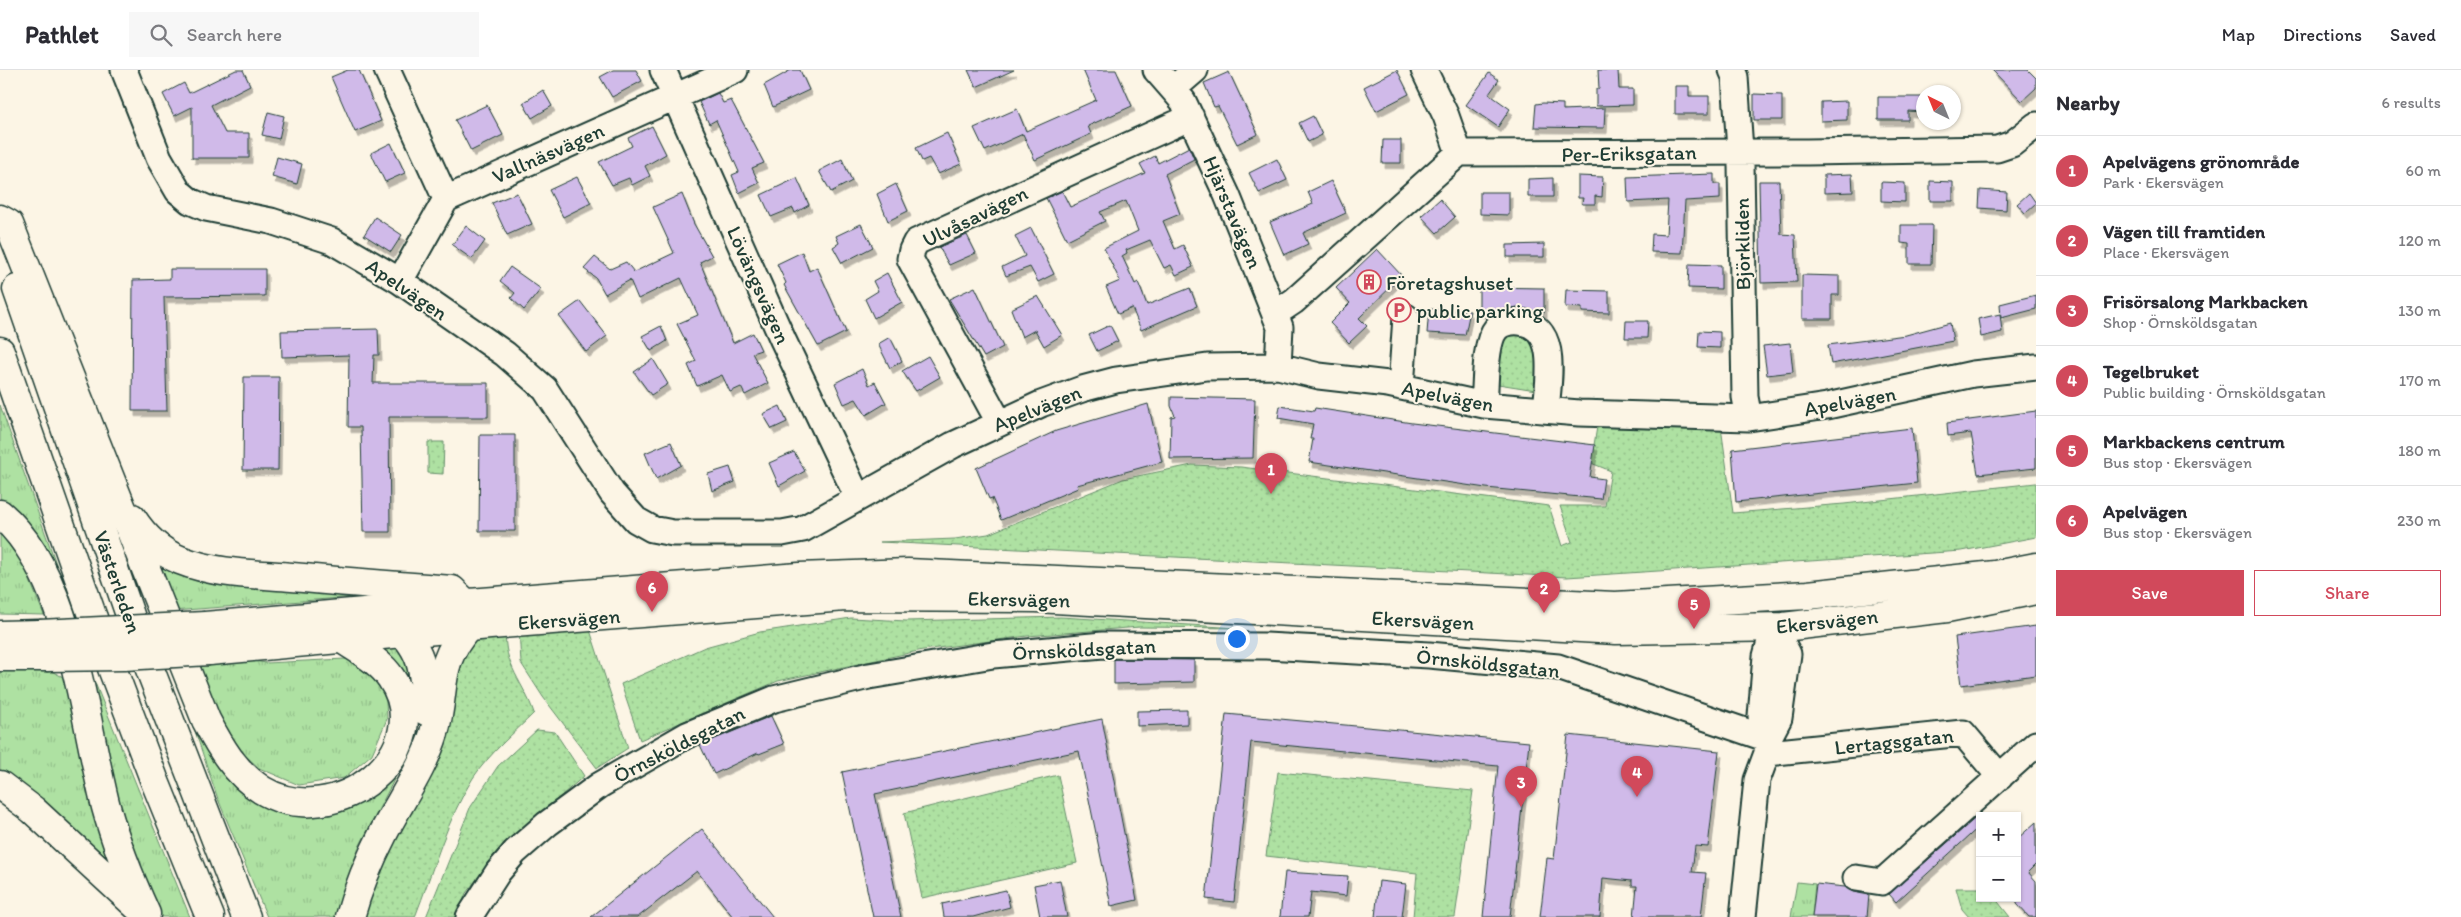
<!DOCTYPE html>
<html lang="en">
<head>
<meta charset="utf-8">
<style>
  body { margin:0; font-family:Itim,sans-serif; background:#f7f7f7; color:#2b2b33 }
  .controls { position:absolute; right:15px; bottom:15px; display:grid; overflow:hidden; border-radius:0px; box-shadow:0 1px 4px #0004 }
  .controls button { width:45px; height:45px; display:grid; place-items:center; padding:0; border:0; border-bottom:1px solid #e1e1e2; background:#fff; color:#2b2b33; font:25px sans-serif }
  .compass { position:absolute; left:1916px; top:15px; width:45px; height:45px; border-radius:50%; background:#fff; box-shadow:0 1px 4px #0004; rotate:317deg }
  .you { position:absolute; left:1236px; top:568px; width:18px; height:18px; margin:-12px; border:4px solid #fff; border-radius:50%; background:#1a73e8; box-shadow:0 0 0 8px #1a73e833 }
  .badge { display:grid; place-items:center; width:32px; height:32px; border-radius:50%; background:#d1495b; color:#fff; font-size:16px; font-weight:700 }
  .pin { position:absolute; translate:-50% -41px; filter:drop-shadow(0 1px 2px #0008) }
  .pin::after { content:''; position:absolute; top:26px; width:18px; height:15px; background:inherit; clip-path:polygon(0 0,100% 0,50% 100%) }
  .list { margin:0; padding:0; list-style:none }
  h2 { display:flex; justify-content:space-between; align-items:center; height:65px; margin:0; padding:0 20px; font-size:21px }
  h2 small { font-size:16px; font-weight:400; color:#7c7c81 }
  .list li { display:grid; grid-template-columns:32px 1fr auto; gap:15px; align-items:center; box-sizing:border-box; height:70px; padding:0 20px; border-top:1px solid #e1e1e2 }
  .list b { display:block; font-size:19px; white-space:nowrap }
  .list p { margin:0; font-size:16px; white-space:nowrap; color:#7c7c81 }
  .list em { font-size:16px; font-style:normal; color:#7c7c81 }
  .actions { display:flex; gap:10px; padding:15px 20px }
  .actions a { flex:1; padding:11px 0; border:1px solid #d1495b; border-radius:0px; text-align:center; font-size:18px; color:#d1495b }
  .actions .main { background:#d1495b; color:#fff }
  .icon { flex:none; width:28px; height:28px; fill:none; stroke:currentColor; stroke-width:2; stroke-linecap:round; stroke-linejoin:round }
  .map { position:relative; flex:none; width:2036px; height:847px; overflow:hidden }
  header { display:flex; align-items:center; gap:30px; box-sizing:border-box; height:70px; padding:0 25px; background:#fff; border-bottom:1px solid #e1e1e2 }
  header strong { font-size:24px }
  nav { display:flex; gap:28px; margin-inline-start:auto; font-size:18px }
  .search { width:350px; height:45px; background:#f7f7f7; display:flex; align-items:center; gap:12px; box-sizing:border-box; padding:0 18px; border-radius:0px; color:#7c7c81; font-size:19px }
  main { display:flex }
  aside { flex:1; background:#fff }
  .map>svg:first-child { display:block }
</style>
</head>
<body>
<header>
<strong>Pathlet</strong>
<div class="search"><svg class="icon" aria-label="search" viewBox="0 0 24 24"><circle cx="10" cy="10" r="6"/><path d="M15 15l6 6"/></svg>Search here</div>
<nav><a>Map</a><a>Directions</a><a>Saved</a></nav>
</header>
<main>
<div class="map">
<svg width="2036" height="847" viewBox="0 0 2036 847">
  <defs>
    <pattern id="grass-tufts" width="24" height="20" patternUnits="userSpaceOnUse" patternTransform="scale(1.25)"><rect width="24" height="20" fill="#aee1a2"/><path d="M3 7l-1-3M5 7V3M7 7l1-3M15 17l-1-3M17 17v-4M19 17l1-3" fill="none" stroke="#95c28c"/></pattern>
    <pattern id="park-dots" width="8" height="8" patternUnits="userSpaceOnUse" patternTransform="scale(1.25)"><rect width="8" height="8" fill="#aee1a2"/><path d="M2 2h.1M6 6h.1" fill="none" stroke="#95c28c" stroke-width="1.8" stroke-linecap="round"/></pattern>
    <filter id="shadow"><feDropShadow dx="3" dy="5.5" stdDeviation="0" flood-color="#0004"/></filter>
  </defs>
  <rect width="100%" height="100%" fill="#fcf5e5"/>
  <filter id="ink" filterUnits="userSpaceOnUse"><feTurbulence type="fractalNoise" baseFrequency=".02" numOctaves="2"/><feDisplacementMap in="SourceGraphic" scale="10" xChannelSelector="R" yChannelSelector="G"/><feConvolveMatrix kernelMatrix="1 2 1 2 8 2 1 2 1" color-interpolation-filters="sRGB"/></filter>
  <g filter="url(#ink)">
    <path fill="url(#grass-tufts)" stroke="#668f6b" d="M0,335L67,525L20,443L0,428Z
      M0,462L24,496L44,545L0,544Z
      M150,483L367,526L172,541Z
      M404,573L415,606L417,654L397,704L358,779L336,847H267L218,729L174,599L202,664L302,742L407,674L371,575Z
      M236,588L266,593L345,589L369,595L385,616L387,649L372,684L344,708L299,715L259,698L225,667L197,599L214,590Z
      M0,595L43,597L63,607L110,794L0,703Z
      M91,603L190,847H161L134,795L120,752Z
      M1797,812L1815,814L1812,847H1791Z"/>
    <path fill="url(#park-dots)" stroke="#668f6b" d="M1501,260L1538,265L1542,321L1492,313Z
      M1597,357H1721L1733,443L1844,434L2036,413V467L1962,481L1567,507L880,472L955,469L988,464L1123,409L1192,395L1241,397L1549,436L1562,476L1572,472L1560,436H1605L1611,401L1591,393Z
      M428,372H444L443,404L428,403Z
      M1061,547L1238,558L1140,557L1027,566L923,580L778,611L640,670L621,614L705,577L760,562L851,548L906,551Z
      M589,557L628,678L597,698L543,627L521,593L519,559Z
      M506,561C502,593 525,615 534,643C514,663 489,684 473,708C447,749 433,801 415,847H359L468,569Z
      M537,660L555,662L584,706L504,775L466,823L457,847H426L470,738L498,696Z
      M1278,702L1473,721L1455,847H1413L1417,803L1266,786Z
      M1058,705L1077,793L922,828L904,743Z
      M1956,818H1980V828H1995L2010,847H1969L1962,839Z"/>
    <path fill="#d0bae9" stroke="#1f3d34" filter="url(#shadow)" d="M236,0H243L250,15L211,35L225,63H249V88H192V37L174,46L163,24L184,13L189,23Z
      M348,0H359L381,51L355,62L331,7Z
      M613,0H636L642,11L612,27L600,7Z
      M791,0H800L809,20L773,37L764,15Z
      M968,0H1014L976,17Z
      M1083,0H1116L1132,36L1088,56L1091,64L1035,90L1023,64L985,81L974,58L1017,39L1026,61L1096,30Z
      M1397,0L1409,24L1376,41L1364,17Z
      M1598,0H1618L1619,19H1633V35L1596,36V19H1599Z
      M1992,0H2028L2036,8V18L2022,31Z
      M1229,2L1258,64L1237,74L1218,36L1214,37L1204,13Z
      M1489,3L1499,10L1489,24L1510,39L1498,57L1466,35Z
      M1675,16H1689V26H1709V44H1675Z
      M543,20L552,36L532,48L523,33Z
      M718,23L723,33L731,30L764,93L752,98L759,113L739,123L732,105L739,102L716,50L709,54L699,32Z
      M1754,24L1782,25V50H1754Z
      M1878,27H1924V42L1908,41V50H1878Z
      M1847,31V50L1821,51V32Z
      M1543,33L1563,34V40L1605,38L1604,58L1534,57L1536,34Z
      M487,35L503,65L471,81L455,50Z
      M268,42L284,46L279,69L262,65Z
      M1313,46L1322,65L1308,72L1299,53Z
      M652,56L666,84L645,96L650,106L632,115L629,108L612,115L599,92L632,76L628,68Z
      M947,63L961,94L938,104L929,88L922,91L916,78Z
      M1383,70H1401V93H1382Z
      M391,73L405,103L385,112L371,83Z
      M1189,77L1194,89L1165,104L1180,144L1163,151L1175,179L1183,175L1193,197L1176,205L1171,195L1164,198L1150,170L1126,180L1127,183L1122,186L1135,214L1138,212L1147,235L1190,218L1197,236L1141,260L1132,238L1118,244L1106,217L1120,211L1104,178L1138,161L1126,131L1100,142L1105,151L1067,170L1046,128L1062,121L1070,137L1145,103L1140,94L1155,86L1158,93Z
      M277,87L302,94L297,114L272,107Z
      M842,89L852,111L831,122L819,101Z
      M1277,89L1287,110L1259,123L1249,103Z
      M1714,104V114H1720V129L1685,131L1682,183L1651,182L1652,164L1666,165L1668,130L1628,132L1627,107Z
      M1852,104L1853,122L1824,123V105Z
      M1578,106L1603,107L1602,127L1595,126V134H1582L1583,128H1578Z
      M577,107L591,133L563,147L549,120Z
      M797,108L809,135L795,143L793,138L771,147L761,125Z
      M1553,108V127H1528V109Z
      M1331,111L1346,143L1303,163L1308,174L1284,185L1270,152L1313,134L1308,122Z
      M1759,111H1779L1781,164L1795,165L1797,212L1761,213Z
      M1930,111L1953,112V131H1930Z
      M1881,112L1905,113V132L1881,131Z
      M896,114L908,141L888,151L877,124Z
      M1980,120L2007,122L2006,140L1979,138Z
      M1480,122H1509V145L1480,144Z
      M517,123L532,154L507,165L492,133Z
      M2029,123L2036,133L2025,143L2017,134Z
      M682,124L694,154L712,186L700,192L733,273L753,263L761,280L752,283L768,313L745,325L741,317L730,322L722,305L697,316L688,295L696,291L677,254L698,245L681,208L638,229L630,210L605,224L596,208L584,199L595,187L610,199L626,192L634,202L674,183L653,137Z
      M1440,129L1455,147L1437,163L1421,146Z
      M375,147L402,165L391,182L364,165Z
      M861,154L873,177L842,193L833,177L839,173L836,166Z
      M1901,155H1932L1931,194H1909V174L1901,173Z
      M466,156L485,171L472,189L452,175Z
      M1031,158L1054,204L1038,212L1030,197L1006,206L1002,197L1025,186L1015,166Z
      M967,165L976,183L949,195L939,177Z
      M1544,174V187H1507V175Z
      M1377,179L1402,206L1359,248L1367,256L1349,273L1330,253L1350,233L1336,218Z
      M802,182L809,201L817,197L846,262L818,276L784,215L786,213L777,194Z
      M1689,194L1721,195V219L1688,218Z
      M510,197L541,219L524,240L511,228L515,223L500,211Z
      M170,199H265V226L164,227L167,341H132L133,210L170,209Z
      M887,203L902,232L874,248L865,229L878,221L873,211Z
      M1802,205L1839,206V225H1832V249H1802Z
      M975,217L1003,277L984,287L949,229Z
      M1479,217L1544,218V243L1517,237L1494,243L1479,242Z
      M1566,220L1609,221V243L1582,242V238L1565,237Z
      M2036,225V239L2001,248L2000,234Z
      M1038,226L1062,265L1044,276L1035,260L1022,267L1011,239Z
      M580,231L607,266L586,282L559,246Z
      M1429,239L1470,241L1465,265L1427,263Z
      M2000,244L2002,262L1981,267L1978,249Z
      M1626,251H1648L1647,268H1625Z
      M1950,253L1953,271L1831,294L1828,275L1906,265Z
      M1110,255L1118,271L1097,281L1089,265Z
      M661,256L667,271L651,281L642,266Z
      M378,259L379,285H374L373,313H488V347H389L390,462H363L361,357H348L349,285L282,287L281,261Z
      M1699,261L1720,262V278L1698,277Z
      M890,267L902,291L890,298L878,274Z
      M1790,273L1793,302L1767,305L1763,276Z
      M928,286L940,307L916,321L902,301Z
      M653,289L668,314L651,325L634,302Z
      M862,299L869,315L875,312L886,333L866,345L856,329L844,334L835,313Z
      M244,307H279L278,400H243Z
      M1171,327L1255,329L1253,388L1170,389L1171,347L1175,346L1171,336Z
      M1148,334L1162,392L1077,415L1078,418L1001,450L992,428L989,429L976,398L1056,361Z
      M780,336L787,352L772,359L763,344Z
      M1280,336L1314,341L1315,338L1412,353L1595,375L1590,407L1604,409L1601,429L1486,418L1309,392L1313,369H1310L1313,354L1278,348Z
      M2036,341V398L1978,404L1971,363L1948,366L1947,353Z
      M1912,358L1917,413L1736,432L1732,379Z
      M480,365H515V461H479Z
      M671,372L681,395L656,409L645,383Z
      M794,382L805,401L779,416L769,393Z
      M730,397L735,412L712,421L708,404Z
      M2036,556V605L1961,615L1955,567Z
      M1114,589L1194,590V612L1114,614Z
      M1187,640V654L1137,656V641Z
      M1226,644L1529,672L1510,847H1483L1498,696L1251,672L1234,832L1206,829Z
      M771,646L784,674L759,684L758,683L714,704L700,675Z
      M1102,649L1137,830L1111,836L1079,681L875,724L901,847H873L842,702Z
      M1568,665L1719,681L1708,777L1695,776L1692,802L1706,803L1701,847H1634L1637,816H1632V811L1603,808L1600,847H1540L1547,788L1554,789Z
      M1980,744V756L1896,832L1889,824Z
      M2036,752V794L2028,802L2036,811V847H2029L2017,834V769Z
      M702,759L773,847H733L697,801L638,847H591Z
      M1285,802L1348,806L1346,826L1311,822L1308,847H1280Z
      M1060,810L1067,847H1040L1034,815Z
      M1379,811L1406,814L1402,847H1375Z
      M1816,814L1845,817L1853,822L1869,825L1867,847H1812Z
      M1006,820L1010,837L973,847H944L942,834Z"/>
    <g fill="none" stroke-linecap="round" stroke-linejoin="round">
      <g stroke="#1f3d34" stroke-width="29">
        <path id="minor" d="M124,0L159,88L178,121L190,131L206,138L271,151L332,171L400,211L505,284L545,319L612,423L636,450L652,459L673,463H782L803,459L953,375L1041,334L1082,319L1116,310L1207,297L1278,296L1319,306L1388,314L1484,335L1579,343L1749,348L1827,336L1973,304L2036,297
          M387,0L446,129
          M663,0L783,270L858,428
          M1156,0L1183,31L1227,125L1280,257L1278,296
          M1424,0L1446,46L1459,83
          M1732,0L1735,7L1741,95L1745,327L1749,348
          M1173,19L1195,0
          M400,211L446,129L735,0
          M1276,243L1294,231L1459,83L1807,82L1997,79L2012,74L2036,55
          M1401,317L1406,247
          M1484,335C1486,317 1484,273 1496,259C1501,253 1512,251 1520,252C1560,257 1548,312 1546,340
          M999,352L910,189L912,180L916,172L1191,47
          M1768,669L1779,648L1788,584L1774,557
          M1767,683L1963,663L2000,707
          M1856,808L1882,812L2036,674
          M469,847L498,802L515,782L547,754L600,715L687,665L774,629L869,606L993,585L1103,575L1266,576L1429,585L1558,597L1768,669
          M1743,847L1757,710L1767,683L1768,669L1761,646L1766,586L1774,557"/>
      </g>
      <g stroke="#1f3d34" stroke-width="31">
        <path id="major" d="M205,556L431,536L799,507L908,503L1615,536L1808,525L1995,505L2036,497
          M0,565L40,564
          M209,581L490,555L845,527L1036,528L1616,560L1783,557L1947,538L2036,520
          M0,587H46"/>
      </g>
      <g stroke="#1f3d34" stroke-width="31">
        <path id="highway" d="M0,149L9,154L206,650C220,677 235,703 262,720C335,764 441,682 391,608C379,590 358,580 341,568
          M17,219L139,571L246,847
          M0,281L93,548L154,709L210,847
          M0,444C71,503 84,652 106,737C116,774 130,809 146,844
          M132,448C143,465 160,482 180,490C215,504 255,504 292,507C346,512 399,516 452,520L465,533
          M382,542C420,575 425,591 426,641
          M0,715L33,740L137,836
          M350,847C358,818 370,789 384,762C401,729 423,699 434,663C447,618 434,596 469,556"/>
      </g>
      <use href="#minor" stroke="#fcf5e5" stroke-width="25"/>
      <use href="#major" stroke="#fcf5e5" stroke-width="28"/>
      <use href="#highway" stroke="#fcf5e5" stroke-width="28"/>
      <g stroke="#1f3d34" stroke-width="31" stroke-linecap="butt">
        <path id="major-bridge" d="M40,564L205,556
          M46,587L124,586L209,581"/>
      </g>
      <use href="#major-bridge" stroke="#fcf5e5" stroke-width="28"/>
    </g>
  </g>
  <defs>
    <g id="building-ring" transform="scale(1.25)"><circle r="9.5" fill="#fcf5e5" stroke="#d1495b" stroke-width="1.5"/><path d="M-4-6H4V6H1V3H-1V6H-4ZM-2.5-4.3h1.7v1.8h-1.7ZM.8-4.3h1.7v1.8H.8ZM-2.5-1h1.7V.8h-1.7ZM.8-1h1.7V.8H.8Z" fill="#d1495b"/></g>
    <g id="parking-ring" transform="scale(1.25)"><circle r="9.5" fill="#fcf5e5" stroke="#d1495b" stroke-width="1.5"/><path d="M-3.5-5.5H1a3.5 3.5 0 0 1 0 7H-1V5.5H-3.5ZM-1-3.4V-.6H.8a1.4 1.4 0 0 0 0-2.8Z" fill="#d1495b"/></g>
  </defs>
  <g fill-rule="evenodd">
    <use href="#building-ring" x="1369" y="212"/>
    <use href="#parking-ring" x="1399" y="240"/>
  </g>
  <g text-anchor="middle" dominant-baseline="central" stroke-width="4" stroke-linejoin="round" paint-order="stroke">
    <g font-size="21" fill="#1f3d34" stroke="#fcf5e5">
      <text transform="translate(548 83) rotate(-24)">Vallnäsvägen</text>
      <text transform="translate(1629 83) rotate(-1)">Per-Eriksgatan</text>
      <text transform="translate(1233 142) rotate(67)">Hjärstavägen</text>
      <text transform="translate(975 146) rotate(-26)">Ulvåsavägen</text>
      <text transform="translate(1742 174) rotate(-91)">Björkliden</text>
      <text transform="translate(759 215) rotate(66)">Lövängsvägen</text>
      <text transform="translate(407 219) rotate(34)">Apelvägen</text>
      <text transform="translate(1448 326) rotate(11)">Apelvägen</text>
      <text transform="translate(1850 331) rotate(-10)">Apelvägen</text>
      <text transform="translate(1037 338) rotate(-22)">Apelvägen</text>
      <text transform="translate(118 512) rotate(71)">Västerleden</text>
      <text transform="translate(1019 529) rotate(1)">Ekersvägen</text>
      <text transform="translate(569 549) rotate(-4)">Ekersvägen</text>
      <text transform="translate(1423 550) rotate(3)">Ekersvägen</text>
      <text transform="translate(1827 551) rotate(-6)">Ekersvägen</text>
      <text transform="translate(1084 579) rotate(-3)">Örnsköldsgatan</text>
      <text transform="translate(1488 593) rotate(6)">Örnsköldsgatan</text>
      <text transform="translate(1894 671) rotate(-6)">Lertagsgatan</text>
      <text transform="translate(679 674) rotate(-27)">Örnsköldsgatan</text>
    </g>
    <g font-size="21" fill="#1f3d34" stroke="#fcf5e5" text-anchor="start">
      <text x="1386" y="212">Företagshuset</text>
      <text x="1416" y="240">public parking</text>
    </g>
  </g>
</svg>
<div class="controls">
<button>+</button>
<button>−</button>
</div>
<svg class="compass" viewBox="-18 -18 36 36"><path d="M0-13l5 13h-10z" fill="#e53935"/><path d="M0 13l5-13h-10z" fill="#7c7c81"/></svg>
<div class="you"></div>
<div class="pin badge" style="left:1271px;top:424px">1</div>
<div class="pin badge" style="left:1544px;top:543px">2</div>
<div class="pin badge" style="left:1521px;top:737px">3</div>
<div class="pin badge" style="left:1637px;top:727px">4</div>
<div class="pin badge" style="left:1694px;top:559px">5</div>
<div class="pin badge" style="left:652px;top:542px">6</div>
</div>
<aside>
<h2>Nearby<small>6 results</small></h2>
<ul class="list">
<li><span class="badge">1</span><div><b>Apelvägens grönområde</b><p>Park · Ekersvägen</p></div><em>60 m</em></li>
<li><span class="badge">2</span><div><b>Vägen till framtiden</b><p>Place · Ekersvägen</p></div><em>120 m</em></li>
<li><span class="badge">3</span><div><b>Frisörsalong Markbacken</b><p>Shop · Örnsköldsgatan</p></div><em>130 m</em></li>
<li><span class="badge">4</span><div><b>Tegelbruket</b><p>Public building · Örnsköldsgatan</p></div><em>170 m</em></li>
<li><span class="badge">5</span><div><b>Markbackens centrum</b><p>Bus stop · Ekersvägen</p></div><em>180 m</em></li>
<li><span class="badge">6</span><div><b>Apelvägen</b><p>Bus stop · Ekersvägen</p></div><em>230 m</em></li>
</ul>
<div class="actions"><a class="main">Save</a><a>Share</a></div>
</aside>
</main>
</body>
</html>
